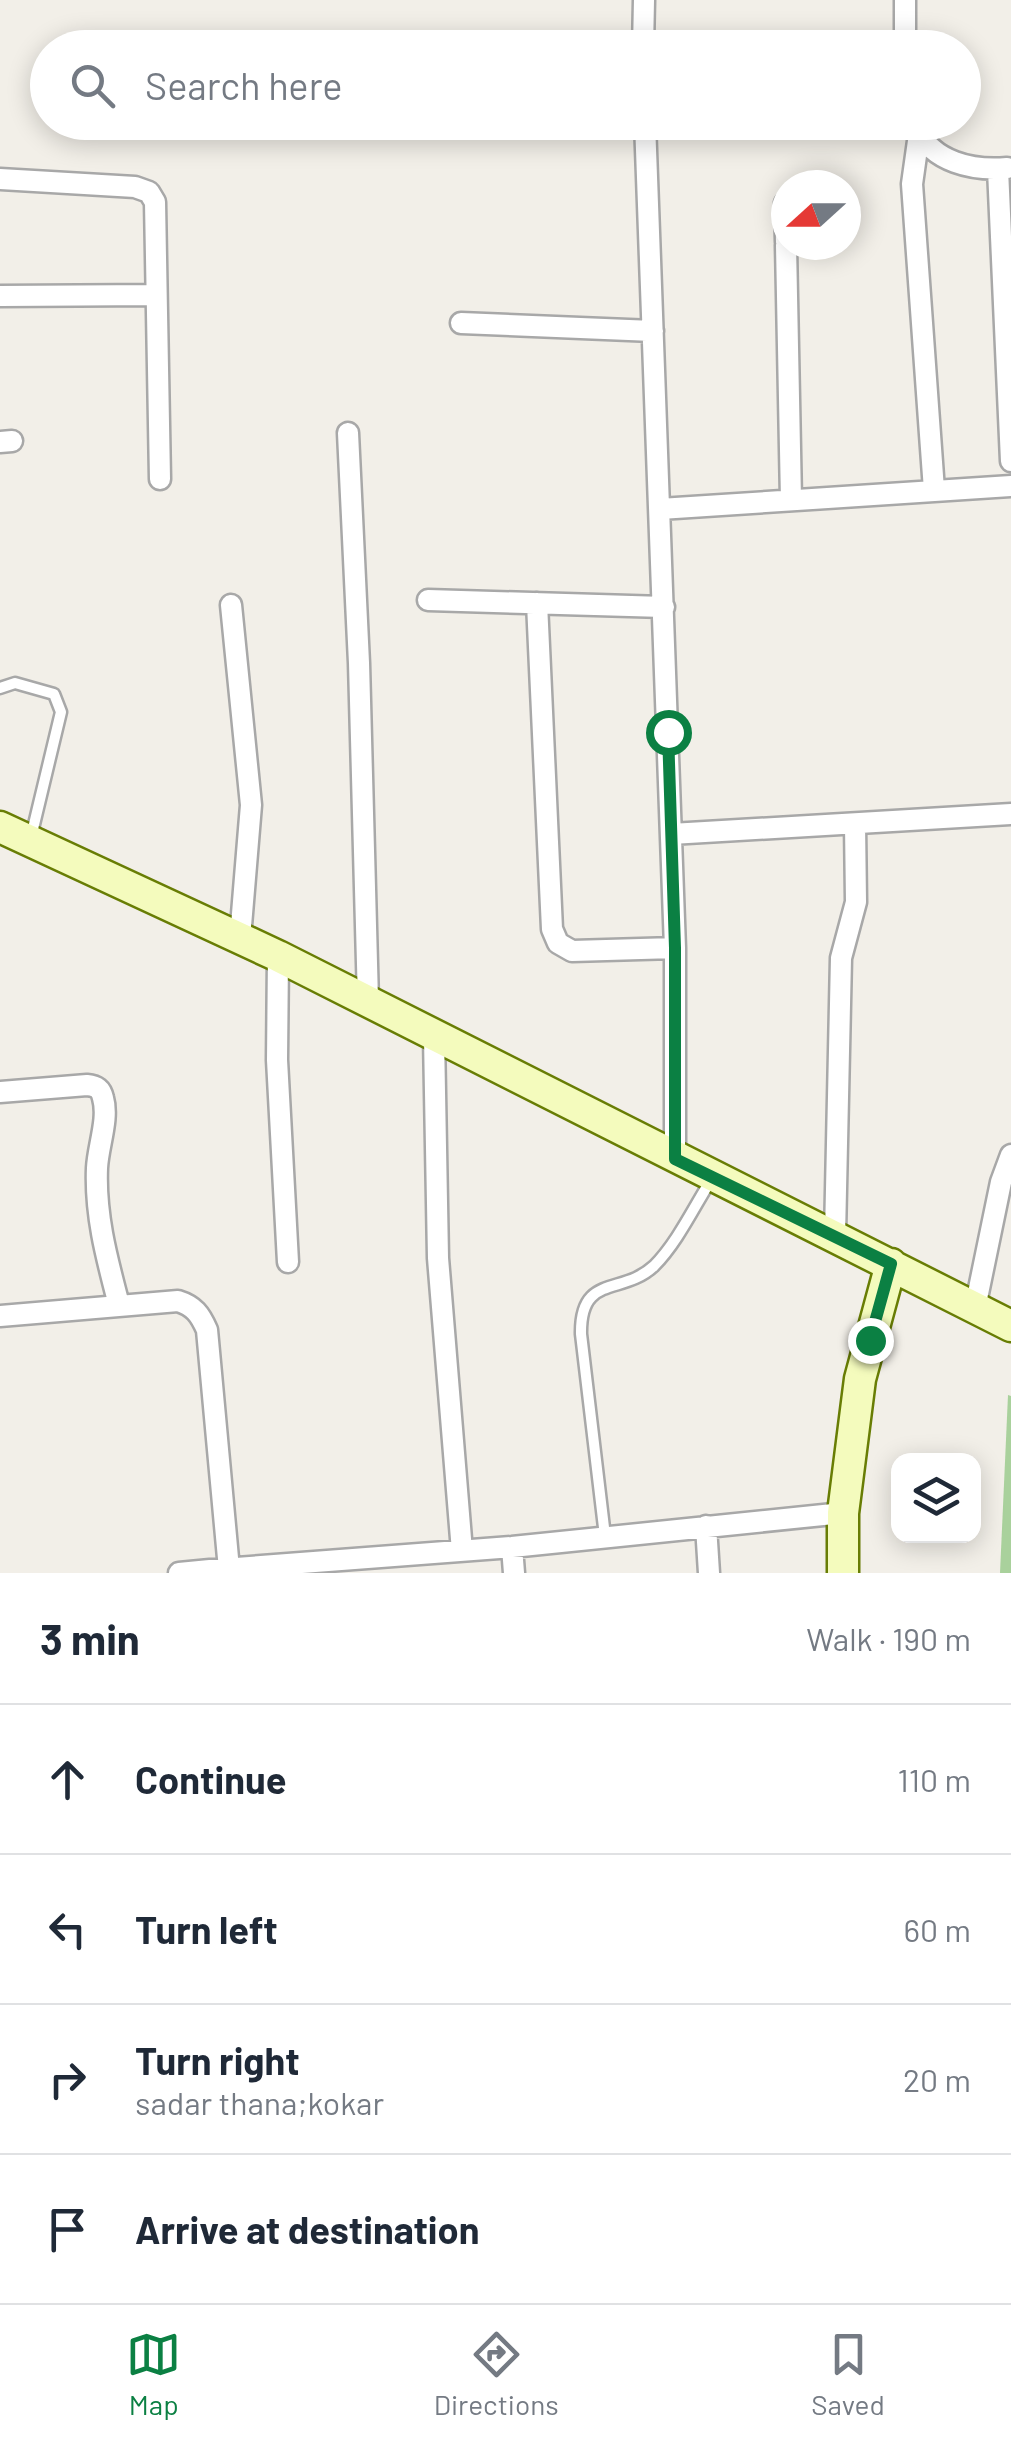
<!DOCTYPE html>
<html lang="en">
<head>
<meta charset="utf-8">
<style>
  body { margin:0; font-family:Barlow,sans-serif; background:#f6f6f7; color:#1f2937 }
  .controls { position:absolute; right:30px; bottom:30px; display:grid; overflow:hidden; border-radius:20px; box-shadow:0 5px 25px #0003 }
  .controls button { width:90px; height:90px; display:grid; place-items:center; padding:0; border:0; border-bottom:2px solid #e0e1e3; background:#fff; color:#1f2937; font:50px sans-serif }
  .compass { position:absolute; left:771px; top:170px; width:90px; height:90px; border-radius:50%; background:#fff; box-shadow:0 5px 25px #0003; rotate:249deg }
  .stop { position:absolute; width:30px; height:30px; margin:-22px; border:8px solid #0b8043; border-radius:50%; background:#fff }
  .stop.end { background:#0b8043; border-color:#fff; box-shadow:0 2px 10px #0008 }
  .list { margin:0; padding:0; list-style:none }
  h2 { display:flex; justify-content:space-between; align-items:center; height:130px; margin:0; padding:0 40px; font-size:42px }
  h2 small { font-size:32px; font-weight:400; color:#747a83 }
  .list li { display:grid; grid-template-columns:65px 1fr auto; gap:30px; align-items:center; box-sizing:border-box; height:150px; padding:0 40px; border-top:2px solid #e0e1e3 }
  .list b { display:block; font-size:38px; white-space:nowrap }
  .list p { margin:0; font-size:32px; white-space:nowrap; color:#747a83 }
  .list em { font-size:32px; font-style:normal; color:#747a83 }
  .icon { flex:none; width:55px; height:55px; fill:none; stroke:currentColor; stroke-width:2; stroke-linecap:round; stroke-linejoin:round }
  .map { position:relative; flex:none; width:1011px; height:1573px; overflow:hidden }
  .search { position:absolute; background:#fff; box-shadow:0 5px 25px #0003; left:30px; right:30px; top:30px; height:110px; display:flex; align-items:center; gap:25px; box-sizing:border-box; padding:0 35px; border-radius:55px; color:#747a83; font-size:38px }
  .sheet { height:730px; background:#fff }
  nav { display:flex; justify-content:space-around; align-items:center; box-sizing:border-box; height:140px; border-top:2px solid #e0e1e3; background:#fff; font-size:28px; color:#747a83 }
  nav a { display:grid; justify-items:center; gap:5px }
  nav .on { color:#0b8043 }
  .map>svg:first-child { display:block }
</style>
</head>
<body>
<div class="map">
<svg width="1011" height="1573" viewBox="0 0 1011 1573">
  <rect width="100%" height="100%" fill="#f2efe8"/>
  <path fill="#a9d19c" d="M1008,1395L1011,1396V1573H1000Z"/>
  <g fill="none" stroke-linecap="round" stroke-linejoin="round">
    <g stroke="#a8a8a8" stroke-width="15">
      <path id="lane" d="M0,688L15,683L54,694L61,712L31,837
        M605,1536L581,1334C580,1273 622,1296 654,1266C677,1243 694,1207 711,1180"/>
    </g>
    <g stroke="#a8a8a8" stroke-width="25">
      <path id="street" d="M905,0V48
        M643,48L644,0
        M645,122L675,948V1159
        M917,129C933,162 972,171 1007,168
        M919,134L912,184L934,490
        M998,169L1011,461
        M0,179L135,187L149,192L155,202L160,479
        M785,203L786,242
        M786,245L791,500
        M0,296L156,295
        M461,323L653,331
        M348,433L359,663L368,1001
        M0,442L12,441
        M660,509L1011,486
        M428,600L664,607
        M537,603L552,929L558,943L572,951L675,948
        M231,605L251,805L240,938
        M671,834L1011,814
        M278,956L277,1060L288,1262
        M434,1037L438,1258L462,1551
        M0,1092L87,1085C97,1086 101,1089 103,1098C109,1119 98,1146 97,1168C95,1216 107,1259 119,1305
        M835,1236L841,958L856,902L855,824
        M975,1308L1001,1182L1011,1155
        M0,1316L178,1301C194,1306 200,1314 207,1330L229,1569
        M706,1526L709,1573
        M512,1547L514,1573
        M210,1570L512,1547L843,1513
        M179,1573L210,1570L211,1573"/>
    </g>
    <g stroke="#687d04" stroke-width="35">
      <path id="secondary" d="M0,827L278,956L1011,1326
        M843,1573V1513L860,1379L891,1264"/>
    </g>
    <use href="#lane" stroke="#fff" stroke-width="10"/>
    <use href="#street" stroke="#fff" stroke-width="20"/>
    <use href="#secondary" stroke="#f4fbbd" stroke-width="30"/>
  </g>
  <g fill="none" stroke-linecap="round" stroke-linejoin="round">
    <path stroke="#0b8043" stroke-width="12" d="M668,732L675,948V1159L891,1264L870,1340"/>
  </g>
</svg>
<div class="controls">
<button><svg class="icon" aria-label="layers" viewBox="0 0 24 24"><path d="M12 4l9 5-9 5-9-5zM3 14l9 5 9-5"/></svg></button>
</div>
<svg class="compass" viewBox="-18 -18 36 36"><path d="M0-13l5 13h-10z" fill="#e53935"/><path d="M0 13l5-13h-10z" fill="#747a83"/></svg>
<div class="stop" style="left:668px;top:732px"></div>
<div class="stop end" style="left:870px;top:1340px"></div>
<div class="search"><svg class="icon" aria-label="search" viewBox="0 0 24 24"><circle cx="10" cy="10" r="6"/><path d="M15 15l6 6"/></svg>Search here</div>
</div>
<section class="sheet">
<h2>3 min<small>Walk · 190 m</small></h2>
<ul class="list">
<li><svg class="icon" aria-label="ahead" viewBox="0 0 24 24"><path d="M12 20V5M6 11l6-6 6 6"/></svg><div><b>Continue</b></div><em>110 m</em></li>
<li><svg class="icon" aria-label="left" viewBox="0 0 24 24"><path d="M17 20v-9H6M10 6l-5 5 5 5"/></svg><div><b>Turn left</b></div><em>60 m</em></li>
<li><svg class="icon" aria-label="right" viewBox="0 0 24 24"><path d="M7 20v-9h11M14 6l5 5-5 5"/></svg><div><b>Turn right</b><p>sadar thana;kokar</p></div><em>20 m</em></li>
<li><svg class="icon" aria-label="arrive" viewBox="0 0 24 24"><path d="M6 21V4h12l-3 4 3 4H6"/></svg><div><b>Arrive at destination</b></div></li>
</ul>
</section>
<nav>
<a class="on"><svg class="icon" aria-label="map" viewBox="0 0 24 24"><path d="M3 6l6-2 6 2 6-2v14l-6 2-6-2-6 2zM9 4v14M15 6v14"/></svg>Map</a>
<a><svg class="icon" aria-label="directions" viewBox="0 0 24 24"><path d="M12 3l9 9-9 9-9-9zM9 14v-3h6M13 9l2 2-2 2"/></svg>Directions</a>
<a><svg class="icon" aria-label="saved" viewBox="0 0 24 24"><path d="M7 4h10v16l-5-4-5 4z"/></svg>Saved</a>
</nav>
</body>
</html>
